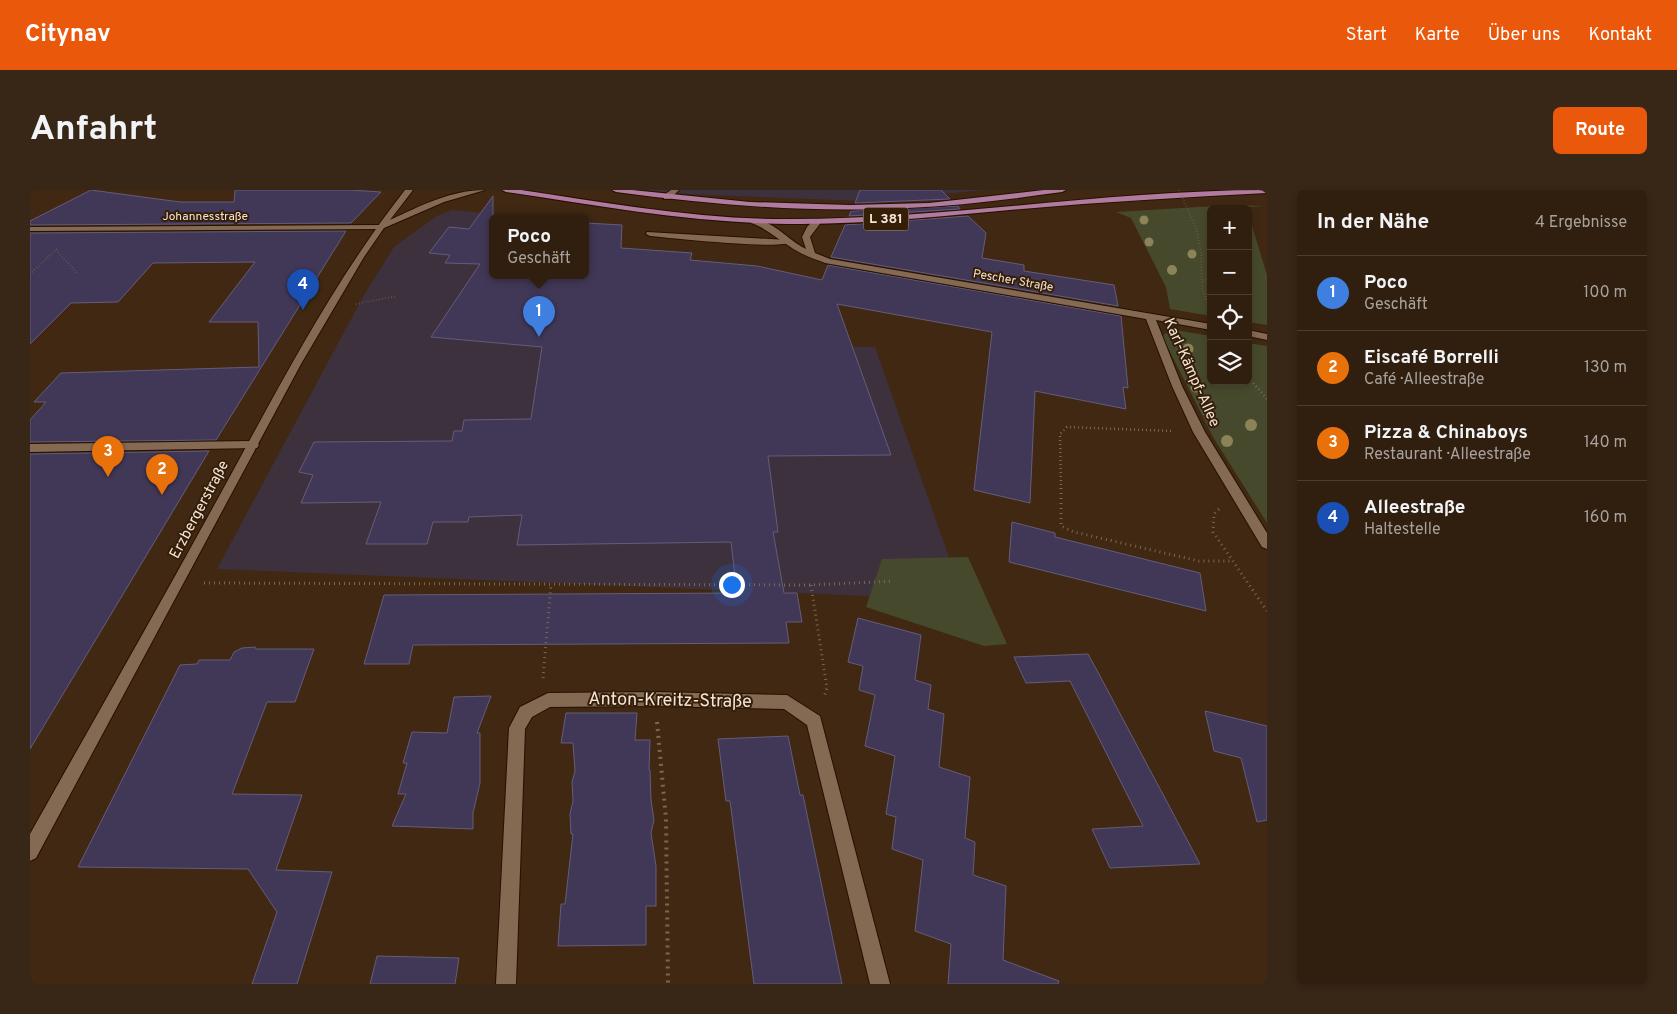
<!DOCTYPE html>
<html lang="de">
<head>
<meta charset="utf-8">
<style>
  body { margin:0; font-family:Overpass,sans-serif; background:#382717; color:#f1f3f6 }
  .controls { position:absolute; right:15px; top:15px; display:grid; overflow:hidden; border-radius:8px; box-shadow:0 2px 8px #0003 }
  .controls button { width:45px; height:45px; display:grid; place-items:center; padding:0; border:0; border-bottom:1px solid #4b3c2e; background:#301e0e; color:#f1f3f6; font:25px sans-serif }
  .you { position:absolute; left:701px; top:394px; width:18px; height:18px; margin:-12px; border:4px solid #fff; border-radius:50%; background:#1a73e8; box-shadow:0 0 0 8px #1a73e833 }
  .badge { display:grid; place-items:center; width:32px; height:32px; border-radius:50%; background:#ea580c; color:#fff; font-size:16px; font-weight:700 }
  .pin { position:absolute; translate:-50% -41px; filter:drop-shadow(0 1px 2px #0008) }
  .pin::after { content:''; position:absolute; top:26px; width:18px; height:15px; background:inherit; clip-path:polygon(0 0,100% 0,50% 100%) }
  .popup { position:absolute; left:459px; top:24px; width:100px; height:65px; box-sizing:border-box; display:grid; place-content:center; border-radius:8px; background:#301e0e; filter:drop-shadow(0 1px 4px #0005); font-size:16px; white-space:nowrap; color:#a8a29e }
  .popup b { font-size:19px; color:#f1f3f6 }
  .popup::after { content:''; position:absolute; left:50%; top:100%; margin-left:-10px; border:10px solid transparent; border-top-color:#301e0e }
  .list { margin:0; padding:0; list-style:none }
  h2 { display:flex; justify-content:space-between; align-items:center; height:65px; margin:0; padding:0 20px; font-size:21px }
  h2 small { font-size:16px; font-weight:400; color:#a8a29e }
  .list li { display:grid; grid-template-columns:32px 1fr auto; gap:15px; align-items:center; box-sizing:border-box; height:75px; padding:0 20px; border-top:1px solid #4b3c2e }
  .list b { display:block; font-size:19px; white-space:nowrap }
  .list p { margin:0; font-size:16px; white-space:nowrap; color:#a8a29e }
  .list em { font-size:16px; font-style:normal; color:#a8a29e }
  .icon { flex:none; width:28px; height:28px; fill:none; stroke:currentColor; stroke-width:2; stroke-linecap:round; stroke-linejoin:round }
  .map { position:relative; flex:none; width:1237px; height:794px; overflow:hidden; border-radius:8px }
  header { display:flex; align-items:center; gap:30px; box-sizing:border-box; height:70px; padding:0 25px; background:#ea580c; color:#fff }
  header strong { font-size:24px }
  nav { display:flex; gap:28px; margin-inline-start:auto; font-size:18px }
  .intro { display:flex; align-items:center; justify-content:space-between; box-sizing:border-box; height:120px; padding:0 30px }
  h1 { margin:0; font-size:35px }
  .button { padding:12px 22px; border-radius:8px; background:#ea580c; color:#fff; font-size:18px; font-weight:700 }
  main { display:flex; gap:30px; padding:0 30px }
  aside { flex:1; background:#301e0e; border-radius:8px; box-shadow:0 2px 8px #0003 }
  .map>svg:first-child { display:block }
</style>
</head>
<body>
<header>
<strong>Citynav</strong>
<nav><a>Start</a><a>Karte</a><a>Über uns</a><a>Kontakt</a></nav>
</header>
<div class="intro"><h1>Anfahrt</h1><a class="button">Route</a></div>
<main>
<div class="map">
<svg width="1237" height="794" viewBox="0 0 1237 794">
  <rect width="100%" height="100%" fill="#402813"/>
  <path fill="#3e313e" d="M615,0H956L833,11L658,4Z
    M422,20L511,28H463V86H555V32L584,35L601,155L845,157L934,410L187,379L334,105L364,57L407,26Z"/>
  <path fill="#47492d" d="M1201,15L1235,16L1181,19V126L1140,119L1136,97L1101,28L1086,22Z
    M1218,32L1222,36L1237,85V135L1218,132Z
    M1145,140L1181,146V191H1218V153L1237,156V333L1183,247L1133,148L1134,144Z
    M938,367L977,454L954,456L836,417L852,369Z"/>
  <path fill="#413857" stroke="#655c7b" d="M61,0L150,12H204L205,0H320L351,2L321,33L0,35V31Z
    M830,0H911L920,9L825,13Z
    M463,6V86H555V33L592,35L591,58L662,63L660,70L727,76L792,90L798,75L1091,126L1098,198L1093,197L1096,219L1005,201L1000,313L944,300L962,142L807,114L861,265L738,266L748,342H743L754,403H767L772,432H756L759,453L383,455L379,474H334L354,405L707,403L701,352L487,355L492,325L439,327L438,332H403L397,354H336L351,312L271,313L283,285L269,282L284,252L422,251L424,241H432L434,230L501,229L512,157L401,147L450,74L415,73L420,65L399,63L419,37L439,39Z
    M928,16L930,19L819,26L821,21Z
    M938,26L956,43L952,68L994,75V81L1084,95L1088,116L801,67L815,35Z
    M316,41L186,250L0,252V230L16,212H4L31,183L229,177L228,132H179L225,72L123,73L88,112L41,113L0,154V43Z
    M179,261L125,351L0,559V264Z
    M982,332L1025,343V347L1170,383L1176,421L979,372Z
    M828,428L891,445L885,490L901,495L898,519L914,524L909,577L940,587L935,648L945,652L943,685L976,696L973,770L1029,791L1028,794H918L921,754L885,741L893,670L862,659L866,627L856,624L865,566L835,556L845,505L829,500L833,476L818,472Z
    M225,457L226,459H284L265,512H237L202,604L272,605L246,680L302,682L267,794H222L247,722L218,679L48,677L150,475L167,474L169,470H200L204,462L212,458Z
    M1058,464L1070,486L1170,674L1080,678L1062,639L1113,636L1040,491L996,493L984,467Z
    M461,506L447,543H450V593L443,623V639L362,636L376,604H368L377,573H373L382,542L417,543L424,507Z
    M1175,521L1237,536V630L1227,632L1211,568L1184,561Z
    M536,523H607L605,550H620L619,580H620L621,610L624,630L621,643L626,676V716H616V755L528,756L531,714H535L543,644H541L540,624L543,611L542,592L545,581L543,553H531Z
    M758,546L770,605H773L812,794H724L700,611H696L688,549Z
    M347,766L429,768L425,794H340Z"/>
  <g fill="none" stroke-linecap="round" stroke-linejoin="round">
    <g stroke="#261000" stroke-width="2">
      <path id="service" d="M617,42L758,50L762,52C751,60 641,48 620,46L616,44Z"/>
    </g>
    <g stroke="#261000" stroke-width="2">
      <path id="minor" d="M641,0H649L640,9H634V5Z
        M721,29C741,28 759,51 776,59L772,47L777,37L785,29H791L792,31L780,47L785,63L800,69L1181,134V140L1126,130L1152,196L1175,242L1237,343V359L1232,357L1163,242L1142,196L1116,129L795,73C782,68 770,64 759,56C746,48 736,38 721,33Z
        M352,35L353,37L349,39L0,41V37Z
        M1218,140L1237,144V150L1218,146Z
        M223,251L227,252L229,255L227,258L0,262V254Z
        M625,502L757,505L790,526L860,794H840L777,535L754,519L625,516L520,517L502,527L495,539L486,794H466L479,538L490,517L518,503Z"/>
    </g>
    <g stroke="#261000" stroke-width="2">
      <path id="secondary" d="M375,0H383L360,30C390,16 421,0 455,0L414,12L354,38L334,67L271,174L6,668L0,671V644C64,530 129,416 192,301C249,197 302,93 375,0Z"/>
    </g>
    <g stroke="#261000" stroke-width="2">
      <path id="primary" d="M472,0H491C580,13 670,30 761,29C920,29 1078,0 1237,0V3C1155,7 1073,12 992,19C914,26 836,35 758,34C663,33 570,16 476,2Z
        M582,0H602L720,12L820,15L899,13L1014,0H1036L1032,2C981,9 929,16 877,18C780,23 682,15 586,2Z"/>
    </g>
    <path stroke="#7c6754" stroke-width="2" stroke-dasharray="0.5 2.5" stroke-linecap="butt" d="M26,60L48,84
      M1171,62L1172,97L1179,117
      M0,84L27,59
      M1173,91L1181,84
      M326,114L367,106"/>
    <path stroke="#7c6754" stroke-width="2.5" stroke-dasharray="1 3" stroke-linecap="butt" d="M1218,187L1237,209
      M1031,299L1030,244L1037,237L1143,241"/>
    <path stroke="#7c6754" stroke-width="3" stroke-dasharray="1 4" stroke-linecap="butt" d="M1031,298V336L1044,342L1169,371H1202
      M1189,319L1184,324L1183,342L1237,421
      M174,393L781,395L864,391
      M781,395L797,498L794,507
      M513,488L521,394"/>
    <path stroke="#7c6754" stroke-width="4" stroke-dasharray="2 5" stroke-linecap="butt" d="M627,532L636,629L638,794"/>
    <use href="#service" fill="#856a53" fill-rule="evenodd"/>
    <use href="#minor" fill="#856a53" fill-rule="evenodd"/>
    <use href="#secondary" fill="#856a53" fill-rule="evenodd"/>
    <use href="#primary" fill="#b07b9e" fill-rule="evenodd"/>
    <path stroke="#7c6754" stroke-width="2" stroke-dasharray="0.5 2.5" stroke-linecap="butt" d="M1149,0L1166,39L1171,62"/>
  </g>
  <g fill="#8c8458">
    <circle cx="1114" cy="30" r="4.5"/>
    <circle cx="1119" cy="52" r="4.5"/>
    <circle cx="1162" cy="64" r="4.5"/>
    <circle cx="1142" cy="80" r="5"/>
    <circle cx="1158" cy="159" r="5.5"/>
    <circle cx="1166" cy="197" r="5.5"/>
    <circle cx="1177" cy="220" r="5.5"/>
    <circle cx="1221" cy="235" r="6"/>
    <circle cx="1197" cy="251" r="6"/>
  </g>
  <g text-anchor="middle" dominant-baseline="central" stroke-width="4" stroke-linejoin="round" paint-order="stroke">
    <g font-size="12" fill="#f4e4d7" stroke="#351e08">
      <text x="175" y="27">Johannesstraße</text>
      <text transform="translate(983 91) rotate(10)">Pescher Straße</text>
    </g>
    <rect fill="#351e08" stroke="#bba999" stroke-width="1" x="833.5" y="17.5" width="45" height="23" rx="4"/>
    <g font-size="14" font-weight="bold" fill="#f4e4d7">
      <text x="856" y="29">L 381</text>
    </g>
    <g font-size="15" fill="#f4e4d7" stroke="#351e08">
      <text transform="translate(1161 183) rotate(66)">Karl-Kämpf-Allee</text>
      <text transform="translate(170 320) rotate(-62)">Erzbergerstraße</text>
    </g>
    <g font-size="18" fill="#f4e4d7" stroke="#351e08">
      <text transform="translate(640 511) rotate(1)">Anton-Kreitz-Straße</text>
    </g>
  </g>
</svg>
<div class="controls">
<button>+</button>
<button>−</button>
<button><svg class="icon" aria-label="locate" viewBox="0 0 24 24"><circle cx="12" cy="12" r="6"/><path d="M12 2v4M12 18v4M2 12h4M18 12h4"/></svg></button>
<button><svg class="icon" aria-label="layers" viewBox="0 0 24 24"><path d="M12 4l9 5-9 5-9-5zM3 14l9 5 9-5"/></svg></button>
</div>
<div class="you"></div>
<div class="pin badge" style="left:509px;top:147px;background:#3f7fe0">1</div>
<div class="popup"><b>Poco</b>Geschäft</div>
<div class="pin badge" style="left:132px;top:305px;background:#e8710a">2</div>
<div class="pin badge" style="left:78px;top:287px;background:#e8710a">3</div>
<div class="pin badge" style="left:273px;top:120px;background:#1a4fb4">4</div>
</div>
<aside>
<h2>In der Nähe<small>4 Ergebnisse</small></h2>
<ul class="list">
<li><span class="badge" style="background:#3f7fe0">1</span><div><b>Poco</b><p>Geschäft</p></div><em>100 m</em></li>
<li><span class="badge" style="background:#e8710a">2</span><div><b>Eiscafé Borrelli</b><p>Café · Alleestraße</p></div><em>130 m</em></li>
<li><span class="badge" style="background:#e8710a">3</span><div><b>Pizza &amp; Chinaboys</b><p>Restaurant · Alleestraße</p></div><em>140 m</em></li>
<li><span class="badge" style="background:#1a4fb4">4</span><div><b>Alleestraße</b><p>Haltestelle</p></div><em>160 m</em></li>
</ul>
</aside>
</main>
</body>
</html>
